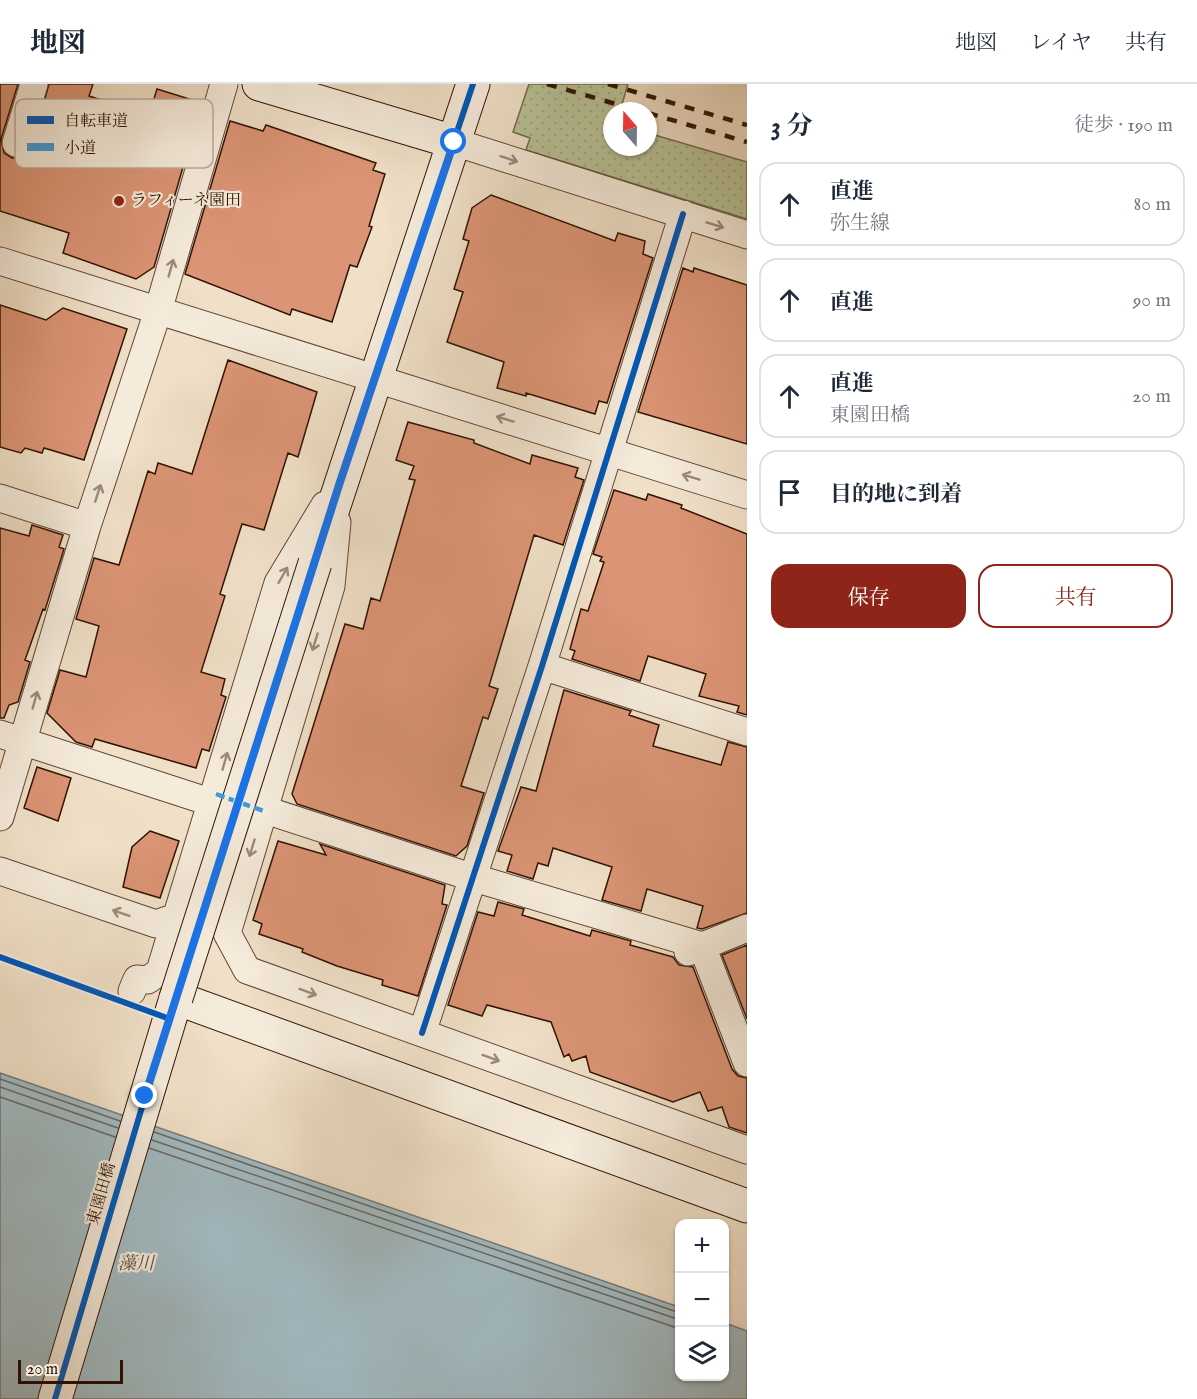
<!DOCTYPE html>
<html lang="ja">
<head>
<meta charset="utf-8">
<style>
  body { margin:0; font-family:"IM FELL English","Noto Serif JP",serif; background:#f2f2f3; color:#1f2937 }
  .controls { position:absolute; right:18px; bottom:18px; display:grid; overflow:hidden; border-radius:12px; box-shadow:0 2px 4px #0004 }
  .controls button { width:54px; height:54px; display:grid; place-items:center; padding:0; border:0; border-bottom:2px solid #e0e1e3; background:#fff; color:#1f2937; font:30px sans-serif }
  .compass { position:absolute; left:603px; top:18px; width:54px; height:54px; border-radius:50%; background:#fff; box-shadow:0 2px 4px #0004; rotate:340deg }
  .scale { position:absolute; left:18px; bottom:15px; width:105px; box-sizing:border-box; padding-left:6px; border:3px solid #301303; border-top:0; font-size:16px; line-height:21px; white-space:nowrap; color:#301303; -webkit-text-stroke:4px #f5ebdb; paint-order:stroke }
  .stop { position:absolute; width:18px; height:18px; margin:-14px; border:4px solid #1a73e8; border-radius:50%; background:#fff }
  .stop.end { background:#1a73e8; border-color:#fff; box-shadow:0 2px 6px #0008 }
  .list { margin:0; padding:0; list-style:none }
  h2 { display:flex; justify-content:space-between; align-items:center; height:78px; margin:0; padding:0 24px; font-size:26px }
  h2 small { font-size:20px; font-weight:400; color:#747a83 }
  .list li { display:grid; grid-template-columns:39px 1fr auto; gap:18px; align-items:center; box-sizing:border-box; height:84px; margin:0 12px 12px; padding:0 12px; border:2px solid #e0e1e3; border-radius:18px }
  .list b { display:block; font-size:22px; white-space:nowrap }
  .list p { margin:0; font-size:20px; white-space:nowrap; color:#747a83 }
  .list em { font-size:20px; font-style:normal; color:#747a83 }
  .actions { display:flex; gap:12px; padding:18px 24px }
  .actions a { flex:1; padding:14px 0; border:2px solid #8f2418; border-radius:18px; text-align:center; font-size:21px; color:#8f2418 }
  .actions .main { background:#8f2418; color:#fff }
  .icon { flex:none; width:33px; height:33px; fill:none; stroke:currentColor; stroke-width:2; stroke-linecap:round; stroke-linejoin:round }
  .map { position:relative; flex:none; width:747px; height:1315px; overflow:hidden }
  header { display:flex; align-items:center; gap:36px; box-sizing:border-box; height:84px; padding:0 30px; background:#fff; border-bottom:2px solid #e0e1e3 }
  header strong { font-size:28px }
  nav { display:flex; gap:33px; margin-inline-start:auto; font-size:21px }
  main { display:flex }
  aside { flex:1; background:#fff }
  .map>svg:first-child { display:block }
</style>
</head>
<body>
<header>
<strong>地図</strong>
<nav><a>地図</a><a>レイヤ</a><a>共有</a></nav>
</header>
<main>
<div class="map">
<svg width="747" height="1315" viewBox="0 0 747 1315">
  <defs>
    <pattern id="park-dots" width="8" height="8" patternUnits="userSpaceOnUse" patternTransform="scale(1.5)"><rect width="8" height="8" fill="#b8c297"/><path d="M2 2h.1M6 6h.1" fill="none" stroke="#9ea680" stroke-width="1.8" stroke-linecap="round"/></pattern>
  </defs>
  <rect width="100%" height="100%" fill="#f0e0c8"/>
  <filter id="stains"><feTurbulence type="fractalNoise" baseFrequency=".00333" numOctaves="4"/><feColorMatrix values="0 0 0 0 .2 0 0 0 0 .09 0 0 0 0 .02 0 0 0 .5 -.17"/></filter>
  <radialGradient id="worn" r=".72"><stop offset=".6" stop-color="#630" stop-opacity="0"/><stop offset="1" stop-color="#630" stop-opacity=".3"/></radialGradient>
  <path fill="url(#park-dots)" stroke="#746a4d" stroke-width="1.5" d="M529,0H628L620,27H612V63H648V49L747,78V135L526,66L530,54L513,48Z"/>
  <path fill="#a1bac2" stroke="#747776" stroke-width="1.5" d="M0,989L679,1223L680,1292H724L725,1239L747,1247V1315H0Z"/>
  <g fill="none" stroke-linecap="round" stroke-linejoin="round">
    <path stroke="#686662" stroke-width="1.5" d="M0,995L120,1037
      M0,1003L118,1044
      M0,1013L115,1053
      M154,1048L680,1229
      M152,1056L680,1236
      M149,1064L680,1245"/>
  </g>
  <path fill="#db9475" stroke="#301303" stroke-width="1.5" d="M0,0H18L1,55L4,69L12,74H20L31,64L49,0H93L89,12L149,31L157,5L199,18L196,27L199,28L154,183L136,195L63,169L69,149L0,127Z
    M230,37L263,47L266,41L376,79L373,86L385,90L369,142L372,143L357,183L350,181L332,238L292,225L290,231L185,190Z
    M491,111L615,157L618,149L645,157L643,170L653,174L607,319L599,317L595,330L526,309V312L497,304L504,278L447,258L463,208L454,205L469,157L463,155L472,124Z
    M683,184L693,188L694,184L747,201V360L638,328Z
    M0,221L46,236L63,224L127,245L84,376L44,364L42,369L25,364L21,369L0,363Z
    M228,276L317,308L298,373L288,369L264,446L242,440L220,510L225,512L201,588L225,595L221,611L226,613L209,667L202,665L196,684L95,655L92,663L76,658L47,629L60,586L86,593L99,542L76,535L94,474L119,481L148,387L155,390L158,379L192,390Z
    M408,338L474,356V359L530,380L532,371L578,384L575,393L584,396L563,461L534,451L489,602L498,605L488,635L483,633L461,702L484,709L467,762L456,772L297,720L292,710L345,540L363,545L371,514L380,517L415,396L409,395L414,382L396,376Z
    M614,406L646,416L648,410L682,421L681,424L747,450V631L737,628L739,622L699,612L706,590L648,572L640,597L572,575L575,567L570,565L581,525L588,527L604,478L600,477L602,473L593,470Z
    M32,441L63,451L59,463L64,465L45,526L43,525L25,576L30,578L18,618L9,621L4,634H0V444L29,452Z
    M564,606L631,627L629,631L659,641L653,662L721,681L728,658L747,663V829L702,845L697,844L703,822L647,805L641,827L602,816L612,783L553,764L548,782L538,779L533,795L507,787L512,771L498,767L521,703L536,707Z
    M37,683L71,694L58,737L24,724Z
    M150,747L179,757L160,814L123,803L132,763Z
    M278,757L326,771L320,760L445,801L442,820L447,821L418,912L382,901L383,896L337,882L302,868L303,865L259,850L262,840L253,836Z
    M498,818L524,825L522,831L590,852L592,846L631,857L630,861L673,873L679,881L693,883L732,985L738,992L747,994V1049L729,1043L722,1023L708,1027L700,1008L673,1018L590,988L586,972L572,977L569,970L564,973L551,938L487,921L482,932L448,921L478,828L494,832Z
    M747,861V935L722,871Z"/>
  <g fill="none" stroke-linecap="round" stroke-linejoin="round">
    <g stroke="#604634" stroke-width="29">
      <path id="street" d="M454,58L747,151
        M16,59L34,0
        M0,177L747,411
        M0,414L87,442
        M337,438L331,502L227,849L247,886L747,1066
        M542,582L747,648
        M0,650L213,719
        M216,710L471,793L702,862L747,979
        M0,733L87,442L158,227L224,0
        M0,787L156,840L176,833L189,837
        M688,868L747,844
        M132,907L137,895L148,896L160,887L278,499L325,421
        M422,949L542,582L683,130"/>
    </g>
    <g stroke="#301303" stroke-width="35">
      <path id="secondary" d="M259,0L454,58
        M315,479L473,0
        M55,1315L176,914L747,1122"/>
    </g>
    <use href="#street" stroke="#f5ebdb" stroke-width="27"/>
    <use href="#secondary" stroke="#f5ebdb" stroke-width="33"/>
    <path stroke="#301303" stroke-width="4.5" stroke-dasharray="10 10" stroke-linecap="butt" d="M547,0L640,27
      M608,0L747,41
      M648,29L747,58"/>
    <g stroke="#301303" stroke-width="35" stroke-linecap="butt">
      <path id="secondary-bridge" d="M176,914L315,479"/>
    </g>
    <use href="#secondary-bridge" stroke="#f5ebdb" stroke-width="33"/>
    <path stroke="#3e9add" stroke-width="4.5" stroke-dasharray="9 4.5" stroke-linecap="butt" d="M216,710L264,727"/>
    <g stroke="#f5ebdb" stroke-width="10">
      <path id="cycleway" d="M0,873L170,935
        M422,949L542,582L683,130
        M55,1315L145,1013L340,397L473,0"/>
    </g>
    <use href="#cycleway" stroke="#0057b8" stroke-width="6"/>
  </g>
  <defs><path id="oneway-shaft" d="M-6 0H5M1.5-3L5.5 0L1.5 3" fill="none" stroke-width="1.6" stroke-linecap="round" stroke-linejoin="round" transform="scale(1.5)"/></defs>
  <g stroke="#9c8a7a">
    <use href="#oneway-shaft" transform="translate(509 75) rotate(18)"/>
    <use href="#oneway-shaft" transform="translate(715 141) rotate(17)"/>
    <use href="#oneway-shaft" transform="translate(171 184) rotate(-74)"/>
    <use href="#oneway-shaft" transform="translate(505 335) rotate(-163)"/>
    <use href="#oneway-shaft" transform="translate(691 393) rotate(-163)"/>
    <use href="#oneway-shaft" transform="translate(98 409) rotate(-72)"/>
    <use href="#oneway-shaft" transform="translate(283 491) rotate(-60)"/>
    <use href="#oneway-shaft" transform="translate(315 558) rotate(107)"/>
    <use href="#oneway-shaft" transform="translate(35 616) rotate(-74)"/>
    <use href="#oneway-shaft" transform="translate(225 677) rotate(-74)"/>
    <use href="#oneway-shaft" transform="translate(252 764) rotate(107)"/>
    <use href="#oneway-shaft" transform="translate(121 829) rotate(-161)"/>
    <use href="#oneway-shaft" transform="translate(308 908) rotate(20)"/>
    <use href="#oneway-shaft" transform="translate(491 974) rotate(20)"/>
  </g>
  <g fill="none" stroke-linecap="round" stroke-linejoin="round">
    <path stroke="#1a73e8" stroke-width="8" d="M145,1012L340,398L454,58"/>
  </g>
  <circle fill="#8f2418" stroke="#f5ebdb" stroke-width="2" cx="119" cy="117" r="6"/>
  <g text-anchor="middle" dominant-baseline="central" stroke-width="4.5" stroke-linejoin="round" paint-order="stroke">
    <g font-size="16" fill="#301303" stroke="#f5ebdb" text-anchor="start">
      <text x="131" y="117">ラフィーネ園田</text>
    </g>
    <g font-size="16" fill="#301303" stroke="#f5ebdb">
      <text transform="translate(102 1110) rotate(-74)">東園田橋</text>
    </g>
    <g font-size="18" font-style="italic" fill="#584d46" stroke="#f5ebdb">
      <text x="136" y="1180">藻川</text>
    </g>
  </g>
  <rect x="15" y="15" width="198" height="69" rx="9" fill="#f5ebdb" stroke="#baaa9a" stroke-width="1.5"/>
  <rect x="27" y="32" width="27" height="8" fill="#0057b8"/>
  <rect x="27" y="59" width="27" height="8" fill="#3e9add"/>
  <g font-size="16" fill="#301303">
    <text x="64" y="42">自転車道</text>
    <text x="64" y="69">小道</text>
  </g>
  <rect width="100%" height="100%" filter="url(#stains)"/>
  <rect width="100%" height="100%" fill="url(#worn)"/>
</svg>
<div class="controls">
<button>+</button>
<button>−</button>
<button><svg class="icon" aria-label="layers" viewBox="0 0 24 24"><path d="M12 4l9 5-9 5-9-5zM3 14l9 5 9-5"/></svg></button>
</div>
<svg class="compass" viewBox="-18 -18 36 36"><path d="M0-13l5 13h-10z" fill="#e53935"/><path d="M0 13l5-13h-10z" fill="#747a83"/></svg>
<div class="scale">20 m</div>
<div class="stop" style="left:454px;top:58px"></div>
<div class="stop end" style="left:145px;top:1012px"></div>
</div>
<aside>
<h2>3 分<small>徒歩 · 190 m</small></h2>
<ul class="list">
<li><svg class="icon" aria-label="ahead" viewBox="0 0 24 24"><path d="M12 20V5M6 11l6-6 6 6"/></svg><div><b>直進</b><p>弥生線</p></div><em>80 m</em></li>
<li><svg class="icon" aria-label="ahead" viewBox="0 0 24 24"><path d="M12 20V5M6 11l6-6 6 6"/></svg><div><b>直進</b></div><em>90 m</em></li>
<li><svg class="icon" aria-label="ahead" viewBox="0 0 24 24"><path d="M12 20V5M6 11l6-6 6 6"/></svg><div><b>直進</b><p>東園田橋</p></div><em>20 m</em></li>
<li><svg class="icon" aria-label="arrive" viewBox="0 0 24 24"><path d="M6 21V4h12l-3 4 3 4H6"/></svg><div><b>目的地に到着</b></div></li>
</ul>
<div class="actions"><a class="main">保存</a><a>共有</a></div>
</aside>
</main>
</body>
</html>
